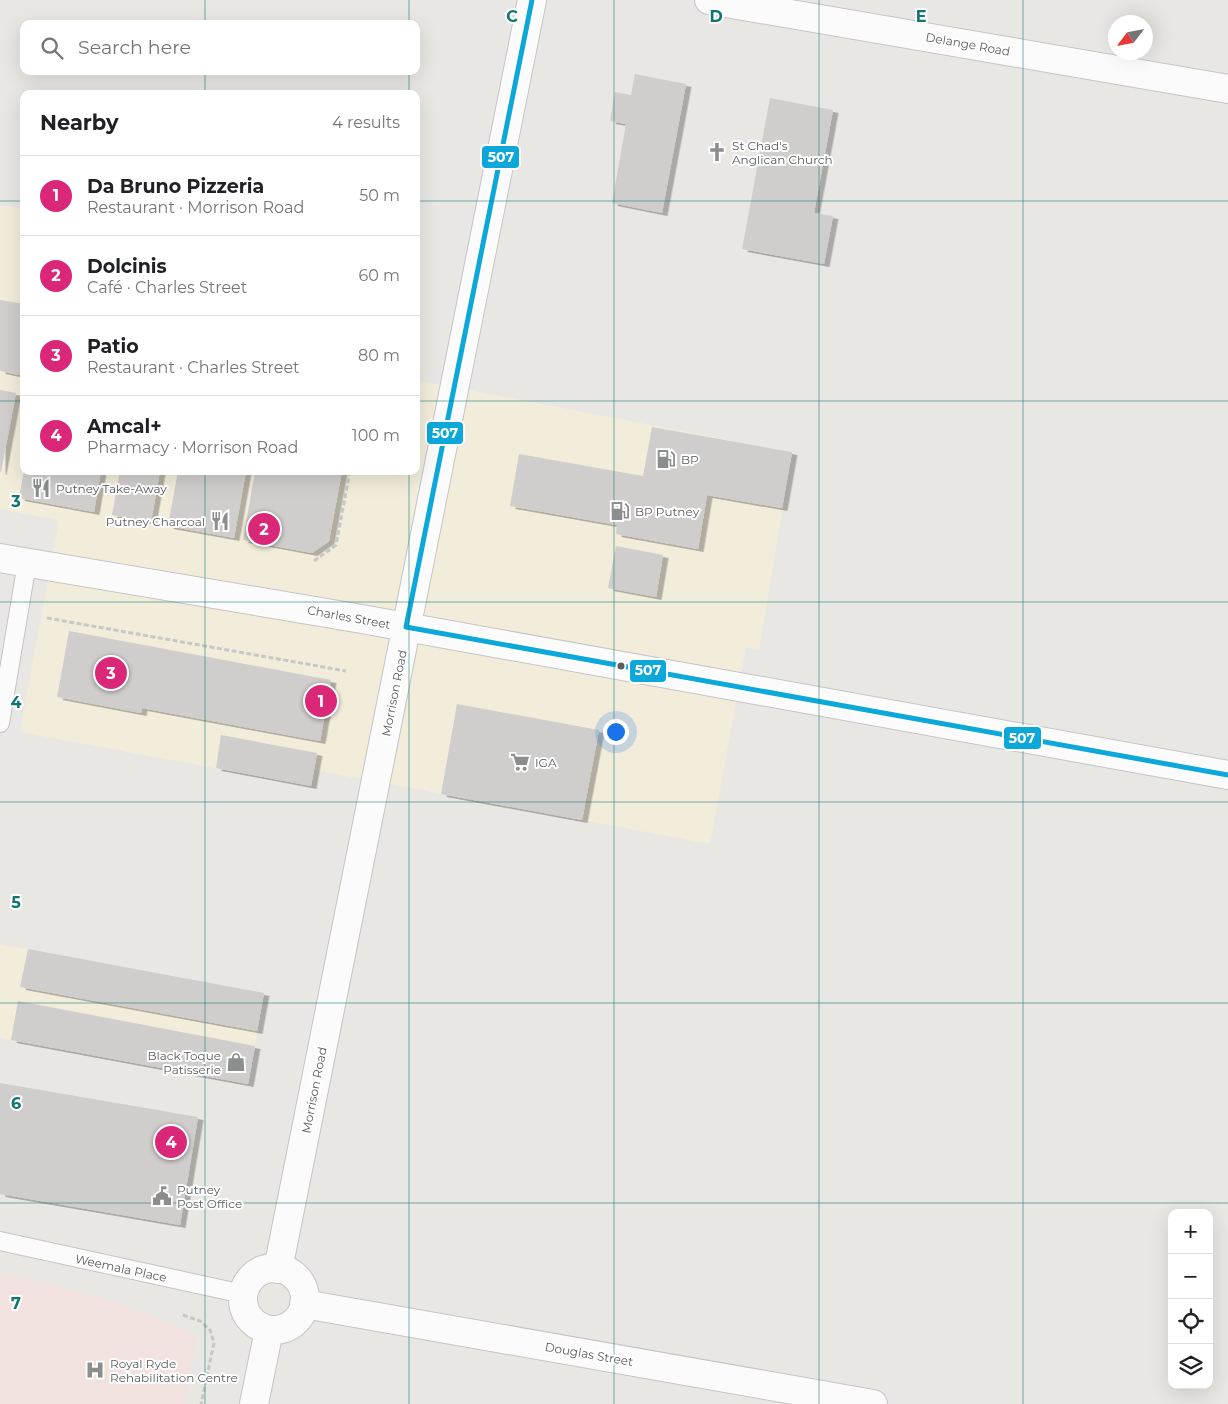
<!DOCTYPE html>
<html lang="en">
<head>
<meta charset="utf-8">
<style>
  body { margin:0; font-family:Montserrat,sans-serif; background:#f6f6f6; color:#202124 }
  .controls { position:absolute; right:15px; bottom:15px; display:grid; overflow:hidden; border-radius:10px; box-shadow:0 5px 20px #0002 }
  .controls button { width:45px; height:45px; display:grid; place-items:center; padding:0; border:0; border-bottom:1px solid #e0e0e0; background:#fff; color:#202124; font:25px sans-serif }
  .compass { position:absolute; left:1108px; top:15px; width:45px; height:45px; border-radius:50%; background:#fff; box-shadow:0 5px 20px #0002; rotate:238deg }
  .you { position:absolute; left:615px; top:731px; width:18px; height:18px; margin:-12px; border:4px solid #fff; border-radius:50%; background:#1a73e8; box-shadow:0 0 0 8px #1a73e833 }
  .badge { display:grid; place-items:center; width:32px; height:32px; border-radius:50%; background:#db2777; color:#fff; font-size:16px; font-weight:700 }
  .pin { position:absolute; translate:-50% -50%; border:2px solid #fff; box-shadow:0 1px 5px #0006 }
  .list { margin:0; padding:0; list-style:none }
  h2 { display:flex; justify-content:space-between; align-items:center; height:65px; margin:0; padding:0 20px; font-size:21px }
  h2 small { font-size:16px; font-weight:400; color:#757577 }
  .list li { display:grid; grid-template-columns:32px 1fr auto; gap:15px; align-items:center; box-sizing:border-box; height:80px; padding:0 20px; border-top:1px solid #e0e0e0 }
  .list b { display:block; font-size:19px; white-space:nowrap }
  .list p { margin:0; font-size:16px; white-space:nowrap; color:#757577 }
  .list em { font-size:16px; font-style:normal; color:#757577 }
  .icon { flex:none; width:28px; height:28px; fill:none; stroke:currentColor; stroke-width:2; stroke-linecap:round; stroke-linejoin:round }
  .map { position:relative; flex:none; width:1228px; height:1404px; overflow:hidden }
  .search { position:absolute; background:#fff; box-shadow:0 5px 20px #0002; left:20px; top:20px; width:400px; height:55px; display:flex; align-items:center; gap:12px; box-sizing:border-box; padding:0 18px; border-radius:10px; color:#757577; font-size:19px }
  .panel { position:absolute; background:#fff; box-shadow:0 5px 20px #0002; left:20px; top:90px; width:400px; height:385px; border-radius:10px }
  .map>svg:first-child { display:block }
</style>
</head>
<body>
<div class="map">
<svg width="1228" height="1404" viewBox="0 0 1228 1404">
  <defs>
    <filter id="shadow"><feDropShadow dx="5.5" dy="3" stdDeviation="0" flood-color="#0004"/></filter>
  </defs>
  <rect width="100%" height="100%" fill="#e8e7e3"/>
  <path fill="#f2ecdb" d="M0,205L24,209V471H416V380L792,452L759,650L746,647L710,844L314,770L311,786L20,732L59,520L0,509Z
    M0,944L264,993L248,1084L0,1038Z"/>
  <path fill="#f1e2df" d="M0,1274L44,1282L96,1296L147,1314L197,1336L184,1404H0Z"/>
  <path fill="#cfcecc" filter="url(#shadow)" d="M635,74L686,84L662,213L612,203L626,124L610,121L615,92L631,95Z
    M770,98L833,110L814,213L833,216L824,264L742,249Z
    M0,300L24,304V347L19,375L0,371Z
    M0,390L16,393L1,472H0Z
    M652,427L792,452L782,508L707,495L698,549L616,534L617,525L510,506L519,454L643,476Z
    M24,471H101L94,512L19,498Z
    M120,471H160L151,522L112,515Z
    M178,471H246L234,538L168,526Z
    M255,471H342L329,541L312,553L243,540Z
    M616,546L663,555L656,597L608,588Z
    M69,631L331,680L320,741L142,708L141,713L57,697Z
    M457,704L599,730L582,820L441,794Z
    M221,735L317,753L311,786L216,768Z
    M28,949L264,993L257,1031L20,987Z
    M18,1001L255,1046L248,1084L11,1040Z
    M0,1083L198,1117L180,1225L0,1194Z"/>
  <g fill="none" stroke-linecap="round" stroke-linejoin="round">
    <g stroke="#c5c5c5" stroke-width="20">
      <path id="lane" d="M0,723L27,563
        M0,1241L243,1294"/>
    </g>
    <g stroke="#c5c5c5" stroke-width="30">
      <path id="street" d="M709,0L1228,89
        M406,627L1228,775
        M304,1304L873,1404"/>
    </g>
    <g stroke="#c5c5c5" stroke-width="30">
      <path id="secondary" d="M0,558L356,618L406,627
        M243 1299a31 31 0 1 1 62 0a31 31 0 1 1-62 0Z
        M278,1269L532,0
        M254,1404L269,1330"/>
    </g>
    <path stroke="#c4c9c6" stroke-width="3" stroke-dasharray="5 2.5" stroke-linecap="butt" d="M314,561L336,545L350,471
      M47,618L346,671
      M183,1315L200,1321L210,1330L214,1343L201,1404"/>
    <use href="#lane" stroke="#fcfbfb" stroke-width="18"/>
    <use href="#street" stroke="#fcfbfb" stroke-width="28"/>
    <use href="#secondary" stroke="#fcfbfb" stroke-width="28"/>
    <g stroke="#fff" stroke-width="9">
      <path id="bus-1" d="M406,627L1228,775
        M406,627L532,0"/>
    </g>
    <use href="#bus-1" stroke="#0da8da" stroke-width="5"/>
  </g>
  <path fill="none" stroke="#0f766e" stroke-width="1" stroke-opacity="0.55" d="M205,0V24M409,0V24M614,0V1404M819,0V1404M1023,0V1404M205,71V94M409,71V94M0,201H24M416,201H1228M0,401H24M416,401H1228M205,471V1404M409,471V1404M0,602H1228M0,802H1228M0,1003H1228M0,1203H1228"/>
  <defs>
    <g id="church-bare" transform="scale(1.5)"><path d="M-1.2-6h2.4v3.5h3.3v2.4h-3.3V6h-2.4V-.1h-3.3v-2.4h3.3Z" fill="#8b8d8e" stroke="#fff" stroke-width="2.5" paint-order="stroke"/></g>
    <g id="fuel-bare" transform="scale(1.5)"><path d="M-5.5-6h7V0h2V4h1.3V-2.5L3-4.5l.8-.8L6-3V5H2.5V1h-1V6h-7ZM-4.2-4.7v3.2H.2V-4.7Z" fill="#8b8d8e" stroke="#fff" stroke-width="2.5" paint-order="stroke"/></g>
    <g id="restaurant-bare" transform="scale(1.5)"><path d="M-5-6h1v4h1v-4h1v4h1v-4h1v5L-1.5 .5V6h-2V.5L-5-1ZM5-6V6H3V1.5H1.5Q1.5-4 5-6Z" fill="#8b8d8e" stroke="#fff" stroke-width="2.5" paint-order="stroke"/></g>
    <g id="supermarket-bare" transform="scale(1.5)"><path d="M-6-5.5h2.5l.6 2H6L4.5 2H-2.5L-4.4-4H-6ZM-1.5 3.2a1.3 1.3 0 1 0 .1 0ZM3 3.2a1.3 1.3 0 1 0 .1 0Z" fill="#8b8d8e" stroke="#fff" stroke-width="2.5" paint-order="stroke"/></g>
    <g id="shop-bare" transform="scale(1.5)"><path d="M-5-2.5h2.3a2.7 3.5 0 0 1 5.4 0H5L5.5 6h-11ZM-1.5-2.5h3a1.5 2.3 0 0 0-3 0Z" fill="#8b8d8e" stroke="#fff" stroke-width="2.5" paint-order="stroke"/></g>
    <g id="civic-bare" transform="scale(1.5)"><path d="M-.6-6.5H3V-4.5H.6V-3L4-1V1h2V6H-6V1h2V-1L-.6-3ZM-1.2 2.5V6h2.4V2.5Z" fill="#8b8d8e" stroke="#fff" stroke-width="2.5" paint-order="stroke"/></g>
    <g id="hospital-bare" transform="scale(1.5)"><path d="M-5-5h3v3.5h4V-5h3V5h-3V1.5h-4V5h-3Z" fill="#8b8d8e" stroke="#fff" stroke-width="2.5" paint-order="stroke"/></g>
  </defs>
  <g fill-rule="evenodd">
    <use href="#church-bare" x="717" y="152"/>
    <use href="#fuel-bare" x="666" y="459"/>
    <use href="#restaurant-bare" x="41" y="488"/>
    <use href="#fuel-bare" x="620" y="511"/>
    <use href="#restaurant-bare" x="220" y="521"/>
    <use href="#supermarket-bare" x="520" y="762"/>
    <use href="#shop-bare" x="236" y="1062"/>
    <use href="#civic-bare" x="162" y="1196"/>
    <use href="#hospital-bare" x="95" y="1370"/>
  </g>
  <circle fill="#595c60" stroke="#fff" stroke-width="2" cx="621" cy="666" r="4.5"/>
  <g text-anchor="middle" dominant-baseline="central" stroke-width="4" stroke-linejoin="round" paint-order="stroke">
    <g font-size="12" fill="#595c60" stroke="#fff">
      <text transform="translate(968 44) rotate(10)">Delange Road</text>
      <text transform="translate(349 617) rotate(10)">Charles Street</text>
      <text transform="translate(394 693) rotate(-79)">Morrison Road</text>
      <text transform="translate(314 1090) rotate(-79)">Morrison Road</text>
      <text transform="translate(121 1268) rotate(12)">Weemala Place</text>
      <text transform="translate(589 1354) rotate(10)">Douglas Street</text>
    </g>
    <g font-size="12" fill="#595c60" stroke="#fff" text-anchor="start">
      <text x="732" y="145">St Chad's<tspan x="732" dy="14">Anglican Church</tspan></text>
      <text x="681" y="459">BP</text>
      <text x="56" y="488">Putney Take-Away</text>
      <text x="635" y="511">BP Putney</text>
      <text x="205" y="521" text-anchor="end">Putney Charcoal</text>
      <text x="535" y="762">IGA</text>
      <text x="221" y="1055" text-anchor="end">Black Toque<tspan x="221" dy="14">Patisserie</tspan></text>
      <text x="177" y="1189">Putney<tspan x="177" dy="14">Post Office</tspan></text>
      <text x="110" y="1363">Royal Ryde<tspan x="110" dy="14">Rehabilitation Centre</tspan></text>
    </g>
  </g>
  <g font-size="16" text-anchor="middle" font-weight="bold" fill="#0f766e" stroke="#fff" stroke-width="4" stroke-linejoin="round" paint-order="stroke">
    <text x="512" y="22">C</text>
    <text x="716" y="22">D</text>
    <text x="921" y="22">E</text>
    <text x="16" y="507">3</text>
    <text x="16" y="708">4</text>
    <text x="16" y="908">5</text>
    <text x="16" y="1109">6</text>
    <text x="16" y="1309">7</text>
  </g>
  <g stroke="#fff" stroke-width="2">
    <rect x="481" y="145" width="39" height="24" rx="5" fill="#0da8da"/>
    <rect x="426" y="421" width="38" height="24" rx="5" fill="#0da8da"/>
    <rect x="629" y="659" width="38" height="24" rx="5" fill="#0da8da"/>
    <rect x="1003" y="726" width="39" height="24" rx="5" fill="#0da8da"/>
  </g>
  <g font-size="14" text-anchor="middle" font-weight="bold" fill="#fff">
    <text x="501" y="162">507</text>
    <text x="445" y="438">507</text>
    <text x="648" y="675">507</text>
    <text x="1022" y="743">507</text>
  </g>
</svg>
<div class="controls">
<button>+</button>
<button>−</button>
<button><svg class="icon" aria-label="locate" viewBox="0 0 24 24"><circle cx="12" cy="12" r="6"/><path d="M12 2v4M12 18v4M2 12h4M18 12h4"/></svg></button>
<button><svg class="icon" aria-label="layers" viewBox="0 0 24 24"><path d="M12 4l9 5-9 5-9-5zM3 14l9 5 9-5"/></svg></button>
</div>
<svg class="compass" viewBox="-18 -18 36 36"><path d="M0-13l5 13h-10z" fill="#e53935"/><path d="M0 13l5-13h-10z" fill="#757577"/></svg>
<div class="you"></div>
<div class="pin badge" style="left:321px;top:701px">1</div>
<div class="pin badge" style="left:264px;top:529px">2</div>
<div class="pin badge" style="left:111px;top:673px">3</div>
<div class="pin badge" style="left:171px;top:1142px">4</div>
<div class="search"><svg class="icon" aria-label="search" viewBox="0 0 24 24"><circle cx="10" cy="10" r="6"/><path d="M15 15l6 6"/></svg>Search here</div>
<section class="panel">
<h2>Nearby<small>4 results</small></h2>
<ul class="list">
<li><span class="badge">1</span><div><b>Da Bruno Pizzeria</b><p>Restaurant · Morrison Road</p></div><em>50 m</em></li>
<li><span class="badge">2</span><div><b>Dolcinis</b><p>Café · Charles Street</p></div><em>60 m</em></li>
<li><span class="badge">3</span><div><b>Patio</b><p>Restaurant · Charles Street</p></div><em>80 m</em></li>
<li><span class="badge">4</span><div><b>Amcal+</b><p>Pharmacy · Morrison Road</p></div><em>100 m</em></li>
</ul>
</section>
</div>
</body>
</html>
